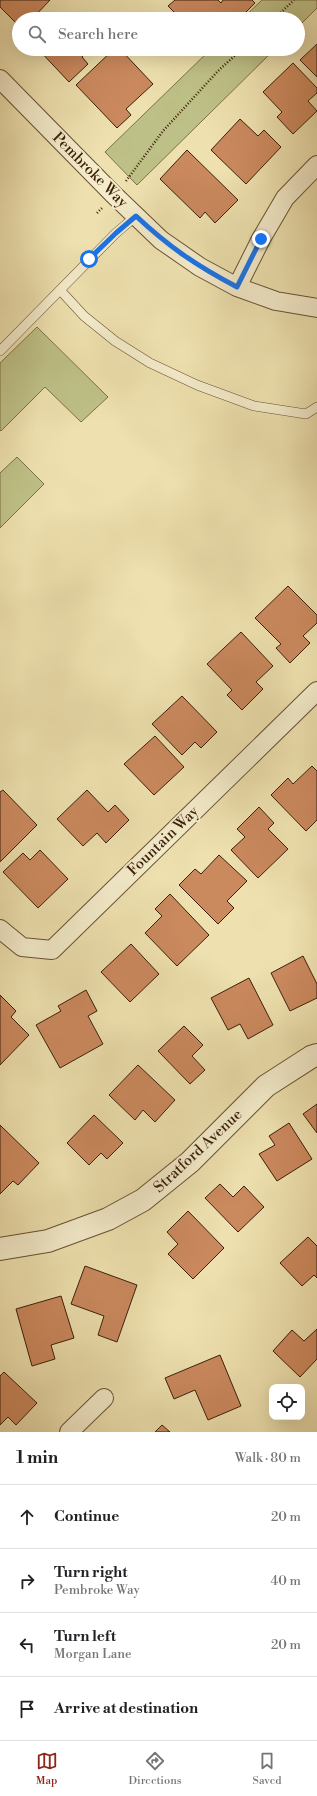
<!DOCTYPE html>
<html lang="en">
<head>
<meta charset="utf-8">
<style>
  body { margin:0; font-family:"Libre Bodoni",serif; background:#f6f6f6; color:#202124 }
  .controls { position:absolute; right:12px; bottom:12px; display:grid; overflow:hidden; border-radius:8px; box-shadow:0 4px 16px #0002 }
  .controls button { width:36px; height:36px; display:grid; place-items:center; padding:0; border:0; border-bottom:1px solid #e0e0e0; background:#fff; color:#202124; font:20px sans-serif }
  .stop { position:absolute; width:12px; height:12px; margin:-9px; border:3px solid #1a73e8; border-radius:50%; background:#fff }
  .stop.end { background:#1a73e8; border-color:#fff; box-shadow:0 1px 4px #0008 }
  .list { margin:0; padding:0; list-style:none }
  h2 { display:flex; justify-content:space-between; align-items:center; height:52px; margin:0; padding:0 16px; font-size:17px }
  h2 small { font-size:13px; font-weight:400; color:#757577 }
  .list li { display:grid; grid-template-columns:26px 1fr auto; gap:12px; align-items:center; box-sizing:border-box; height:64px; padding:0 16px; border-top:1px solid #e0e0e0 }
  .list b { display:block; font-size:15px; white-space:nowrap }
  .list p { margin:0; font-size:13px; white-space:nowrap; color:#757577 }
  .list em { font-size:13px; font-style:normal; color:#757577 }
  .icon { flex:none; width:22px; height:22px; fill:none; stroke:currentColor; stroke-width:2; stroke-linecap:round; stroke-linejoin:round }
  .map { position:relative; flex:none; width:317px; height:1432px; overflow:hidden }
  .search { position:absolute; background:#fff; box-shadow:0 4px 16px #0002; left:12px; right:12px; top:12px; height:44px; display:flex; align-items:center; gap:10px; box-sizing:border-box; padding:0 14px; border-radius:22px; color:#757577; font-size:15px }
  .sheet { height:308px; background:#fff }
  nav { display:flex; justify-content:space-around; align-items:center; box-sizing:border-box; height:56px; border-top:1px solid #e0e0e0; background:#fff; font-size:11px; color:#757577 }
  nav a { display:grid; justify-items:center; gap:2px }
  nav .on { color:#8f2418 }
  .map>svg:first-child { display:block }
</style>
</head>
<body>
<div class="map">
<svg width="317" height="1432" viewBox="0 0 317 1432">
  <rect width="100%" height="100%" fill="#eee1af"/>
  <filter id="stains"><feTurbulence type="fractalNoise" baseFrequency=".005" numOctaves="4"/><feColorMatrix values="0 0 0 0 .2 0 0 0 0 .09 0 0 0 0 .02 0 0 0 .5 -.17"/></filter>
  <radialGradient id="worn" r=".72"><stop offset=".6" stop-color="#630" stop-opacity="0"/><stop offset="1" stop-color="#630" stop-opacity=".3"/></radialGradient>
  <path fill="#bec187" stroke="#7c7048" d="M262,0H317V8L298,27V19H242Z
    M211,49H275L137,185L105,152Z
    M37,327L108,397L81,422L45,387L1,431L0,430V363Z
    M17,457L44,484L0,528V473Z"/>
  <path fill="#cb895e" stroke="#3b1f0a" d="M0,0H50L32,19H19V26L0,7Z
    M175,0H218L221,3L223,0H252L255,3L239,19H181L168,6Z
    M317,44V77L300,60Z
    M38,49H90L82,57L88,64L69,82Z
    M114,49H120L153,84L126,109L131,115L117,128L76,85Z
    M293,63L317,88V93L308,101L317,111L293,134L277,117L282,112L263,92Z
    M240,119L258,136L264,130L281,147L246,184L211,150Z
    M187,150L238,200L215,223L205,212L200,218L160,179Z
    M288,586L317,615V623L303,636L310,643L290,663L276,648L281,644L255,618Z
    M241,632L273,666L256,682L263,689L242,710L227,695L232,690L207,664Z
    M182,696L217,732L201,748L195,742L182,755L152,724Z
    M155,736L184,767L154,795L124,764Z
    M312,766L317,771V820L306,831L271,795L288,778L293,784Z
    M3,790L37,825L0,862V792Z
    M87,790L108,812L115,805L129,820L106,843L97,833L83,846L57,819Z
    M259,807L274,823L268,829L288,849L258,878L231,850L245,837L237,829Z
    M40,850L68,879L38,908L3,872L23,853L30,860Z
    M219,855L247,881L227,901L234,908L218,924L179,885L195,869L201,874Z
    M170,894L209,935L177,966L145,933L162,916L155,909Z
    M131,944L159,974L130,1002L101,972Z
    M303,956L317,984V998L290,1011L271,973Z
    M249,978L273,1025L248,1039L240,1024L228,1030L211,998Z
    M86,990L97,1011L88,1016L103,1044L60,1068L36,1025L61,1011L58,1006Z
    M0,995L16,1011L11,1017L29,1035L0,1065Z
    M184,1026L203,1045L192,1056L205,1070L190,1084L158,1051Z
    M138,1065L175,1100L155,1122L143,1110L135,1120L109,1095Z
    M317,1104V1133L303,1114Z
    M94,1115L123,1143L107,1159L101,1153L89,1165L67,1143Z
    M289,1123L312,1159L277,1181L259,1154L275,1145L269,1136Z
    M0,1125L39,1163L18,1185L13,1181L0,1194Z
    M220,1184L233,1197L244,1186L264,1207L238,1232L205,1198Z
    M188,1211L224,1248L193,1279L168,1254L178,1244L167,1232Z
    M308,1237L317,1246V1278L314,1275L302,1286L280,1263Z
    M85,1266L137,1285L117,1342L98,1335L104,1316L71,1304Z
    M61,1296L74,1338L51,1345L55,1359L32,1366L16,1309Z
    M317,1329V1359L300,1377L273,1351L292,1330L304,1341Z
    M220,1355L241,1406L208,1420L195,1390L174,1399L165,1378Z
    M4,1372L37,1403L16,1425L8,1417L0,1425V1376Z
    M162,1425L170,1432H155Z"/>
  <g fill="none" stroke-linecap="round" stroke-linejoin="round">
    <g stroke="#685033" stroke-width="10">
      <path id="service" d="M60,290L84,316L115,341L150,363L197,385L254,406L306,414L317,407
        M0,351L116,233L136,216"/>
    </g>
    <g stroke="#685033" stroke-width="20">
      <path id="minor" d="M0,79L113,194L161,240L200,267L237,287L276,301L317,308
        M237,287L261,239L285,198L317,165
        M0,929L22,947L52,950L317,691
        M69,1432L104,1398"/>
    </g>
    <g stroke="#685033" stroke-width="24">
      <path id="tertiary" d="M0,1249L48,1241L108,1219L143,1200L190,1162L266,1086L311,1057L317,1055"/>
    </g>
    <path stroke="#3b1f0a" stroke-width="2.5" stroke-dasharray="1 2" stroke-linecap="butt" d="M274,19L294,0
      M126,181L163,131L218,71L242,49
      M97,213L102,208"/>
    <use href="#service" stroke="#f4eccb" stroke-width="9"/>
    <use href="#minor" stroke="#f4eccb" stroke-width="18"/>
    <use href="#tertiary" stroke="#f4eccb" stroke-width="22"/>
  </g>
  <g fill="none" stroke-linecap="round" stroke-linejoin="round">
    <path stroke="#1a73e8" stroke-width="5" d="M89,259L116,233L136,216C169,247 197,266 237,287L261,239"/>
  </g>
  <g text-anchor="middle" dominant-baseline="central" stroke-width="4" stroke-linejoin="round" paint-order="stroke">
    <g font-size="15" fill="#3b1f0a" stroke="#f4eccb">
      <text transform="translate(90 170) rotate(45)">Pembroke Way</text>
      <text transform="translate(163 841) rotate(-44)">Fountain Way</text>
      <text transform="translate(198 1151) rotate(-43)">Stratford Avenue</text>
    </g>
  </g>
  <rect width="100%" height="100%" filter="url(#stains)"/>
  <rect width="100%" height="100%" fill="url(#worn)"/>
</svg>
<div class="controls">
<button><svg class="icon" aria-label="locate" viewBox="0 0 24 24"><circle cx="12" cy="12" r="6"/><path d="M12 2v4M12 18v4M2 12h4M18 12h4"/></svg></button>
</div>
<div class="stop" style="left:89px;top:259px"></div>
<div class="stop end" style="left:261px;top:239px"></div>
<div class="search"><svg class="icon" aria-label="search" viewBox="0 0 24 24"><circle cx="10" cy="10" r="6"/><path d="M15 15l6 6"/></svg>Search here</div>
</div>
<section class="sheet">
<h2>1 min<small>Walk · 80 m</small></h2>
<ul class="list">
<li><svg class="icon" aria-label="ahead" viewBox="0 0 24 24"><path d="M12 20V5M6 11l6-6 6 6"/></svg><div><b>Continue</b></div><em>20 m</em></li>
<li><svg class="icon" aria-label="right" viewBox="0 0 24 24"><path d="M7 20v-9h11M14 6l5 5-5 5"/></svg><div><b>Turn right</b><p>Pembroke Way</p></div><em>40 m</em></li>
<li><svg class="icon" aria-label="left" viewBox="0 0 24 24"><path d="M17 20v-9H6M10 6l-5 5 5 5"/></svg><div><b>Turn left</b><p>Morgan Lane</p></div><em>20 m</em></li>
<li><svg class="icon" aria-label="arrive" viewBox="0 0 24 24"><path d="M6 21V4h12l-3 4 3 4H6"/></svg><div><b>Arrive at destination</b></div></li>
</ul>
</section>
<nav>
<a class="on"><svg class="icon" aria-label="map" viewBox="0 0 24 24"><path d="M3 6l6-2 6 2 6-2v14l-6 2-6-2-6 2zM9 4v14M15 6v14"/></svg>Map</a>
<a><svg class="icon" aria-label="directions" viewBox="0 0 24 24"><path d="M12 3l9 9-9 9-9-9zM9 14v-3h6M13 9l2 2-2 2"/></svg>Directions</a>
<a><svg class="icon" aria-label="saved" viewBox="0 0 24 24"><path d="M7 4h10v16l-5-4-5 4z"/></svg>Saved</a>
</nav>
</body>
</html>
